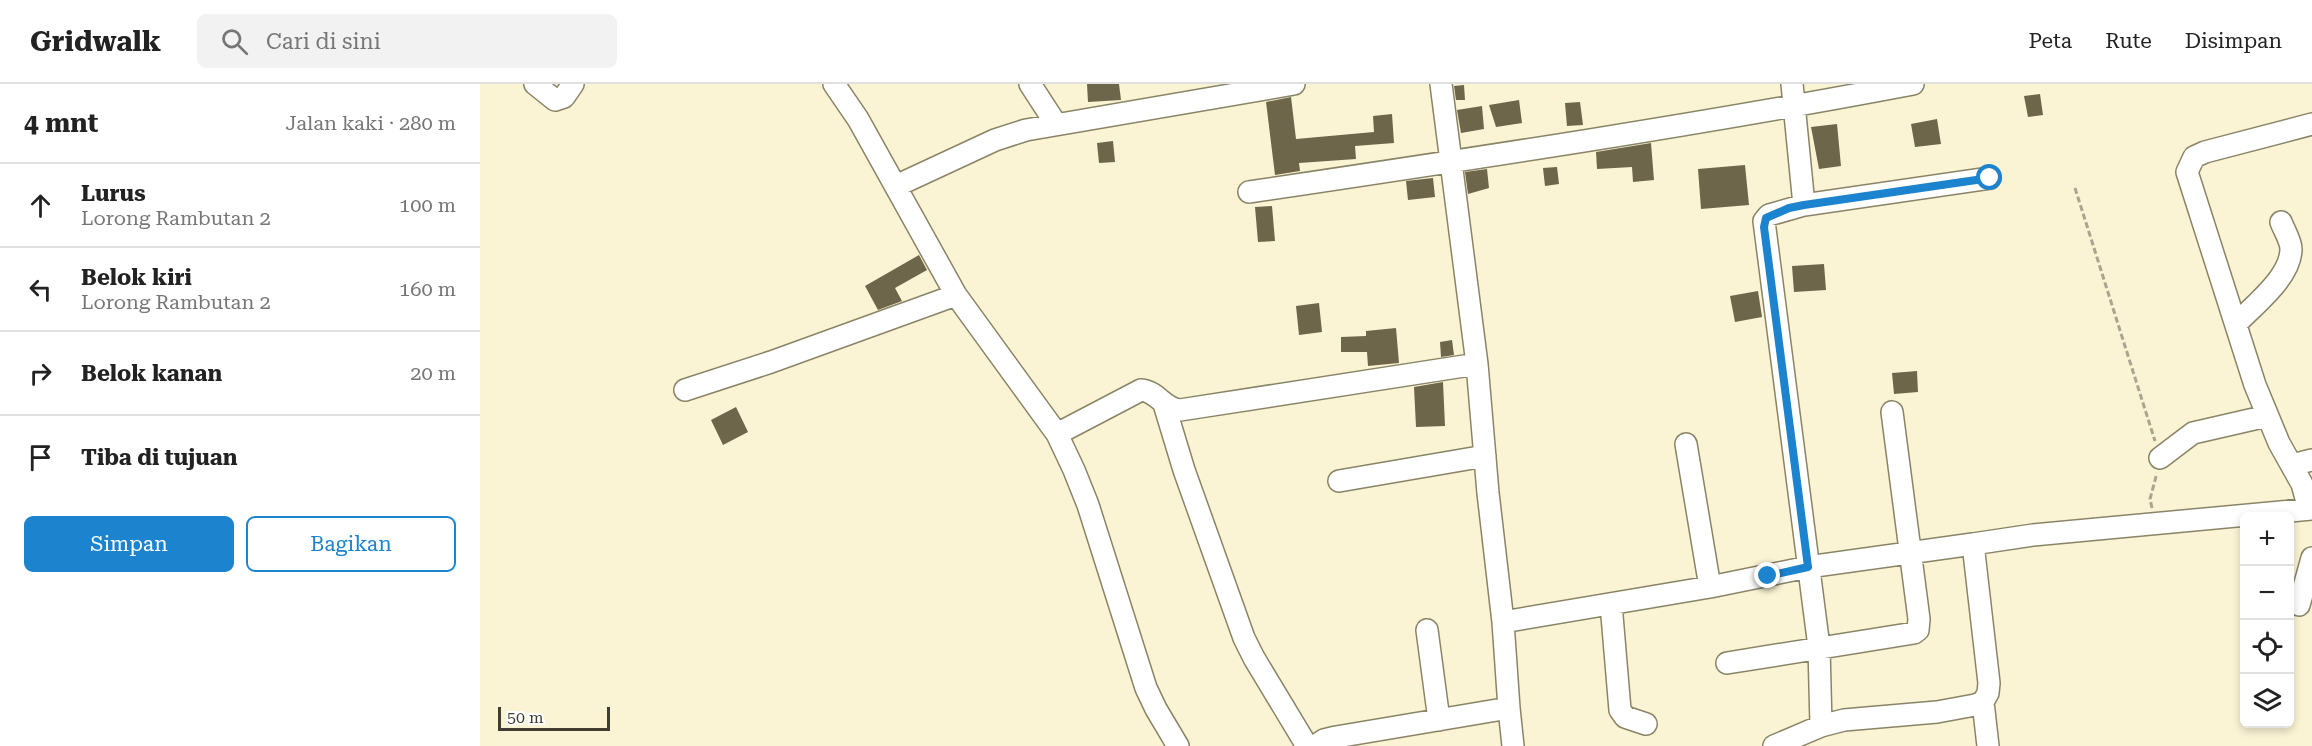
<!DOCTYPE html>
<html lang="id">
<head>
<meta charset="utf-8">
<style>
  body { margin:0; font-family:"Roboto Serif",serif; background:#f2f2f2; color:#222 }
  .controls { position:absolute; right:18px; bottom:18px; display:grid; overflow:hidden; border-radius:9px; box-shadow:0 3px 9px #0003 }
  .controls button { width:54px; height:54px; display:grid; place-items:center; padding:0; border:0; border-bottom:2px solid #e0e0e0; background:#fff; color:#222; font:30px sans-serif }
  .scale { position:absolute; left:18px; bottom:15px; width:112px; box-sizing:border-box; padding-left:6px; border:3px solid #403d31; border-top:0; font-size:16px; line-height:21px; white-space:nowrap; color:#403d31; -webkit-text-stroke:4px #fff; paint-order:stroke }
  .stop { position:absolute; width:18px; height:18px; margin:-14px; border:4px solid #1c83ce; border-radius:50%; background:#fff }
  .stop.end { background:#1c83ce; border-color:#fff; box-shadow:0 2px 6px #0008 }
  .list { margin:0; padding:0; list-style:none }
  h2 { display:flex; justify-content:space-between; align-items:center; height:78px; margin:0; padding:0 24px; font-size:26px }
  h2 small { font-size:20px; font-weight:400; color:#767676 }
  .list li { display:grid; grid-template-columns:39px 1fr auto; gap:18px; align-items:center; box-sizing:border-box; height:84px; padding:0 24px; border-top:2px solid #e0e0e0 }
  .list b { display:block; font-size:22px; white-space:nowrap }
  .list p { margin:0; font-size:20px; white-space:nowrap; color:#767676 }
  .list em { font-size:20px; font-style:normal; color:#767676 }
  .actions { display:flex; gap:12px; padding:18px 24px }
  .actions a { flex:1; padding:14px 0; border:2px solid #1c83ce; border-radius:9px; text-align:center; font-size:21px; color:#1c83ce }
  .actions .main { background:#1c83ce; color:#fff }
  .icon { flex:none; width:33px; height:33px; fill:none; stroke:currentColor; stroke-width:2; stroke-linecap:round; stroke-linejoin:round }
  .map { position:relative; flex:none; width:1832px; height:662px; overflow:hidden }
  header { display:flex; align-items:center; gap:36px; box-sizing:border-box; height:84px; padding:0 30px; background:#fff; border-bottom:2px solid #e0e0e0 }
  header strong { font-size:28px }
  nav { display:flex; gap:33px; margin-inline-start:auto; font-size:21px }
  .search { width:420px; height:54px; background:#f2f2f2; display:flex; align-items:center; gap:15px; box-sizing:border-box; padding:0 21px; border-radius:9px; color:#767676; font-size:22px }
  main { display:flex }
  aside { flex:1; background:#fff }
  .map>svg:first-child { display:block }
</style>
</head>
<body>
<header>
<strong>Gridwalk</strong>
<div class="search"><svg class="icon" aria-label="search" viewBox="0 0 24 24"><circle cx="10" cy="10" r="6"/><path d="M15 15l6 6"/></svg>Cari di sini</div>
<nav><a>Peta</a><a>Rute</a><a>Disimpan</a></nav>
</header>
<main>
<aside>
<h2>4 mnt<small>Jalan kaki · 280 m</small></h2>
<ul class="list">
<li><svg class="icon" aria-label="ahead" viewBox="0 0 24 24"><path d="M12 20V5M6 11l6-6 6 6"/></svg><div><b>Lurus</b><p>Lorong Rambutan 2</p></div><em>100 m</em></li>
<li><svg class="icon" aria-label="left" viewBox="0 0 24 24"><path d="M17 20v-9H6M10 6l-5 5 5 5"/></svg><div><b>Belok kiri</b><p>Lorong Rambutan 2</p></div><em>160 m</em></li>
<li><svg class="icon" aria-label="right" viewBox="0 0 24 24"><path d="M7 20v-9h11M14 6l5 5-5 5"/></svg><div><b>Belok kanan</b></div><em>20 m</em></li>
<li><svg class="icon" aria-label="arrive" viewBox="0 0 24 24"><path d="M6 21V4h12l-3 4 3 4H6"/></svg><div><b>Tiba di tujuan</b></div></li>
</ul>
<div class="actions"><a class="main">Simpan</a><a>Bagikan</a></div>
</aside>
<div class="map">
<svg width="1832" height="662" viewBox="0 0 1832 662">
  <rect width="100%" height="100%" fill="#faf3d4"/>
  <path fill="#6d664b" d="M607,0H639L641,16L608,18Z
    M984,1L985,16H976L974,2Z
    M1560,10L1563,31L1548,33L1544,12Z
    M811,13L816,55L894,48L893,32L912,30L914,59L875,62L876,75L819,79L820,87L795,91L786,18Z
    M1039,16L1042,39L1016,43L1009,21Z
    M1100,18L1103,41L1087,42L1085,19Z
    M1002,22L1004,45L981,49L977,26Z
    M1457,35L1461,60L1435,63L1431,40Z
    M1357,40L1361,82L1339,85L1331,43Z
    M633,57L635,78L619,79L617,59Z
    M1171,59L1174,96L1153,98L1152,83L1117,85L1116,68Z
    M1265,81L1269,121L1221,125L1218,85Z
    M1077,83L1079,100L1065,102L1063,84Z
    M1007,85L1009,104L988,110L985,88Z
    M953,94L955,113L928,116L926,97Z
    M792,122L795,157L778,158L775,123Z
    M439,171L447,186L415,204L422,217L398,226L385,202Z
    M1344,180L1346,206L1314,208L1312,182Z
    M1278,207L1282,233L1255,238L1250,212Z
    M839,219L842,248L819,251L816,222Z
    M916,244L919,279L888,282L887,268H861V253L886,252V247Z
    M972,256L974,271L961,273L960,258Z
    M1437,287L1438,308L1414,310L1412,289Z
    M963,298L965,342L936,343L934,303Z
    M256,323L268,348L243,361L231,336Z"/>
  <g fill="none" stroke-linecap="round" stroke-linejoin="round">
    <g stroke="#8a8467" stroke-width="24">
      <path id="minor" d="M55,0L75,16L84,13L93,0
        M354,0L378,35L476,211L577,350L594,386L608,421L666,604L676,625L698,662
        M550,0L576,40
        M961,0L997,280L1008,409L1023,538L1230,503L1328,483L1493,460
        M1312,0L1324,121
        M416,102L515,56L546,46L814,0
        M769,108C990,75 1212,42 1433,0
        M1756,240C1774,221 1811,193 1811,165C1811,157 1804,146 1801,138
        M205,306L291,278L476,211
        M684,320L704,386L764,554L774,574L827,662
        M577,350L661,306C677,307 684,325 700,326L997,280
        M1206,360L1230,503
        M1680,374L1713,349L1787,332
        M1812,381L1832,376
        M859,397L1005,372
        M1829,425L1822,400L1799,359L1775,301L1707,88L1714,73L1725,68L1832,40
        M1131,520L1140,626L1145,633L1166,640
        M1819,521L1832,474
        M947,546L959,636
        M1247,579L1434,549L1438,546L1439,535L1412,328
        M1503,618L1508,662
        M1029,624L1033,662
        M1341,642L1339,563L1284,137L1289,131L1324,121L1510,94
        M835,662L844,656L856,653L1029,624L1023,538
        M1294,662L1341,642L1364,636L1457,628L1495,621L1503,618L1508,609L1509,599L1493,460L1553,451L1832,425"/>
    </g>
    <path stroke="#aaa58e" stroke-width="3" stroke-dasharray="6 3" stroke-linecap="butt" d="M1595,104L1675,357
      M1672,424L1670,415L1677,389"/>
    <use href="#minor" stroke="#fff" stroke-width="21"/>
  </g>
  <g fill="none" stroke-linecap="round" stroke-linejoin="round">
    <path stroke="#1c83ce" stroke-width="8" d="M1288,492L1328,483L1284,143L1286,134L1309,124L1324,121L1510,94"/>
  </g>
</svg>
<div class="controls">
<button>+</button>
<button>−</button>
<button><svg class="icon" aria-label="locate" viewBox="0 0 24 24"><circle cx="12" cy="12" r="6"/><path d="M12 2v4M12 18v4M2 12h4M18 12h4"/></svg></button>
<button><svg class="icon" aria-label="layers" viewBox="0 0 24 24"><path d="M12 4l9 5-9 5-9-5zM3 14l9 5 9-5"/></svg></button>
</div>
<div class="scale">50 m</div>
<div class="stop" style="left:1510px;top:94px"></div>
<div class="stop end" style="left:1288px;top:492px"></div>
</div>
</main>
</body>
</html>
